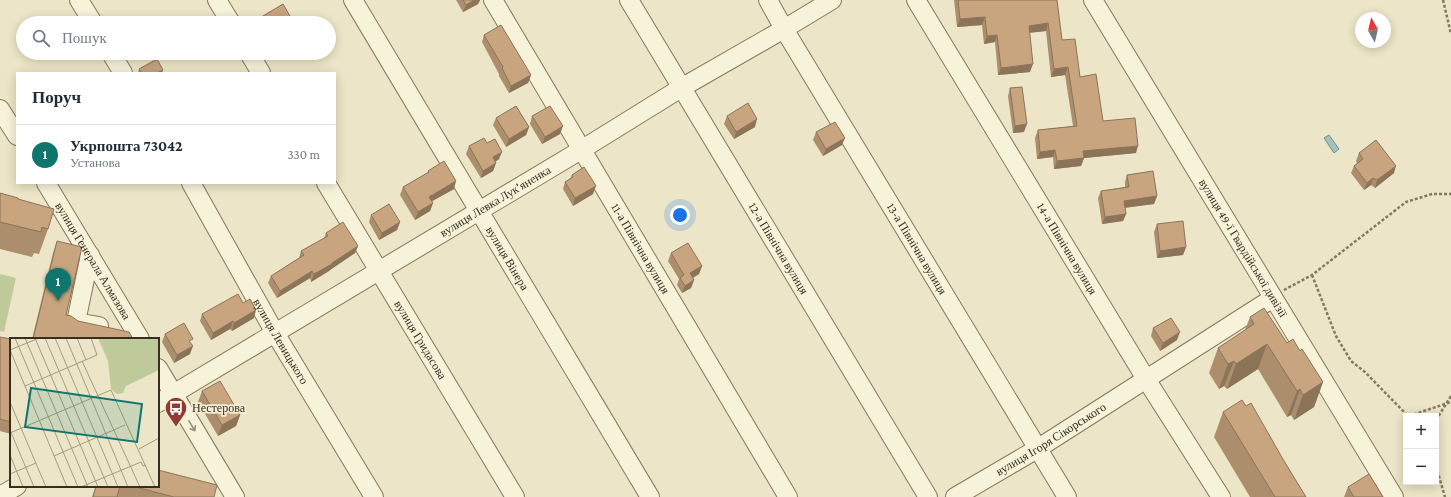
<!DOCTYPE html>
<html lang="uk">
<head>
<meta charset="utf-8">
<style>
  body { margin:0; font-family:"Crimson Pro",serif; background:#f6f6f7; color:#1f2937 }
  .controls { position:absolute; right:12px; bottom:12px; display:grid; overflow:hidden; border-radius:0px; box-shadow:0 2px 10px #0003 }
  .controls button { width:36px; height:36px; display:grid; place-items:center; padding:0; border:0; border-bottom:1px solid #e0e1e3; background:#fff; color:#1f2937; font:20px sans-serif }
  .compass { position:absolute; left:1355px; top:12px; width:36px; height:36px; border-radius:50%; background:#fff; box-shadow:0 2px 10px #0003; rotate:352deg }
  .you { position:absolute; left:680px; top:215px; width:14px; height:14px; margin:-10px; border:3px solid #fff; border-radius:50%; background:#1a73e8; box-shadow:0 0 0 6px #1a73e833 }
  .badge { display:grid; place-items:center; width:26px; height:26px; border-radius:50%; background:#0f766e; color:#fff; font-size:13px; font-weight:700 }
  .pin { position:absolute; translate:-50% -33px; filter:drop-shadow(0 1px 2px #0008) }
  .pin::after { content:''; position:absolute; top:21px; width:14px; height:12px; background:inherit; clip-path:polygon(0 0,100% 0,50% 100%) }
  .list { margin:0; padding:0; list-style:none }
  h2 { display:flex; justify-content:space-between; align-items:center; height:52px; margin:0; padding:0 16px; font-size:17px }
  h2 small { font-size:13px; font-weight:400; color:#747a83 }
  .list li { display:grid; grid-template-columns:26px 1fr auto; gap:12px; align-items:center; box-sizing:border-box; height:60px; padding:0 16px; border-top:1px solid #e0e1e3 }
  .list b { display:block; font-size:15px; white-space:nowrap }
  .list p { margin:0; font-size:13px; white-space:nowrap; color:#747a83 }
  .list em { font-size:13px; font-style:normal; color:#747a83 }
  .icon { flex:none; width:22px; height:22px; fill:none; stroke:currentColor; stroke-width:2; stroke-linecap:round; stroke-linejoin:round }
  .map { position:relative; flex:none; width:1451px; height:497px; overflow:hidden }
  .search { position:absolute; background:#fff; box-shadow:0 2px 10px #0003; left:16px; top:16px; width:320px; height:44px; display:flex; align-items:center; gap:10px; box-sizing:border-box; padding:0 14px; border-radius:22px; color:#747a83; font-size:15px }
  .panel { position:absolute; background:#fff; box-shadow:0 2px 10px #0003; left:16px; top:72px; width:320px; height:112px; border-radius:0px }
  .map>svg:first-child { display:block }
</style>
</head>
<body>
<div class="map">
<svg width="1451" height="497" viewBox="0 0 1451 497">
  <rect width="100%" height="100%" fill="#ece5c7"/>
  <path fill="#bfca9b" d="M0,274L16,278L4,332L0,331Z"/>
  <path fill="#a8c0bc" stroke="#6f8e8a" d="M1329,135L1339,149L1334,153L1324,138Z"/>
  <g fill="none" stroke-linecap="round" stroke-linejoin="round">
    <g stroke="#87785d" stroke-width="20">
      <g id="minor">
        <path d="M79,0L93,23"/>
        <path d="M217,0L231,23"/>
        <path id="s1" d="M353,0L650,497"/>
        <path id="s2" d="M493,0L788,497"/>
        <path id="s3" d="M629,0L928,497"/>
        <path id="s4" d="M768,0L784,29L1067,497"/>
        <path id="s5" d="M916,0L1146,379L1221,497"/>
        <path id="s6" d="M1093,0L1394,497"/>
        <path d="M111,53L123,73"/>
        <path d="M249,53L261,73"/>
        <path d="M0,109L17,136"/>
        <path id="s7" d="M46,183L140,339"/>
        <path id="s8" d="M191,183L275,333L374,497"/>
        <path id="s9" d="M326,183L515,497"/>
        <path d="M90,255L76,322L99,326"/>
        <path d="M158,368L235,497"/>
        <path id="s10" d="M158,403L581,150L681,88L784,29L832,0"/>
        <path d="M0,496L17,486"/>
        <path id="s11" d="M955,497L1037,449L1273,298"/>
      </g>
    </g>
    <path stroke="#87785d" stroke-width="2.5" stroke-dasharray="3 2" stroke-linecap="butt" d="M1443,0L1451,34
      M1312,275L1336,336L1351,361L1365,372L1408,416
      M1284,290L1312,275L1406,202L1432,194H1451
      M1409,416L1451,402
      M1436,420L1451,396
      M1436,466L1445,497"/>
    <use href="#minor" stroke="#f7f2da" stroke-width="18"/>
  </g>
  <path fill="#ac8e6d" d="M456,0H480L478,4L463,12Z
    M954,0H1057L1062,40L1080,77L1103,121L1136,153L1084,158L1081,166L1054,169L1053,157L1037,159L1035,138L1038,130L1073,126L1065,75L1051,77L1046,31L1029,33L1030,72L998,75L995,42L984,44L982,25L957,27Z
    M258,19L294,23H256Z
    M484,35L531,75L528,83L509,93L499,76V74L482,42Z
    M139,69L142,73H138Z
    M1010,88L1024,132L1013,133L1008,96Z
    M532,116L560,134L542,144L530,124Z
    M727,116L755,127L734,139L724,124Z
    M496,118L529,127L526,135L506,147L493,125Z
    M816,132L842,145L823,156L813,140Z
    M487,143L499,159L495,162L496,163L493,171L481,178L466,154L469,146Z
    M1359,153L1394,173L1375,188L1371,185L1364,190L1351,173L1354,166L1357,163L1356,161Z
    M428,171L454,189L432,201L433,203L430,211L415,220L400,195L403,187L427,173Z
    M572,175L593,194L573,206L563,189L565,182L570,179Z
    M1127,175L1157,196L1154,204L1125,208L1126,214L1123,221L1102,224L1098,198L1101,191L1125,187V182Z
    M0,193L18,199L48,229L39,254L34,253L32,257L0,249Z
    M371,215L400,222L397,230L379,240L369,222Z
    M1157,224L1186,247L1183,255L1157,258L1154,232Z
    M326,233L358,246L355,253L330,270L329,271L311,282L310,278L277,298L268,283L271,276L299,258L301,251L324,238Z
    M57,241L66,315L78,321L133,339H32L53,253Z
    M671,253L702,266L699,274L693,278L694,280L691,288L682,293L677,285L679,279L668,261Z
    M243,303L254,318L232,331L230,329L211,340L200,321L202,314Z
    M1250,317L1287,343L1300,351L1323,382L1314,407L1294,420L1291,415L1287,417L1258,369L1227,389L1224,386L1219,389L1209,373L1218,348L1245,330Z
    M1153,328L1177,340L1160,351L1151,336Z
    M165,334L191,344L190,354L174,363L162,342Z
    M0,337L11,339V434L0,431Z
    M202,391L240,415L236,426L218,436L198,402Z
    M1246,406L1284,461L1306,497H1250L1214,437L1223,412Z
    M96,486H158L214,497H92Z
    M1348,487L1383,497H1344Z"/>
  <path fill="#8c7459" d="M474,0H480L478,4L463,12L466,5Z
    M985,17L982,25L957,27L960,19Z
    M1048,23L1046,31L1026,33L1029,26Z
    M997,35L995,42L984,44L987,36Z
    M1033,64L1030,72L998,75L1001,68Z
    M1068,67L1065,75L1051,77L1054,69Z
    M163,70L162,73H157Z
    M531,75L528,83L509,93L511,86Z
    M757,119L755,127L734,139L736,132Z
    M1027,124L1024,132L1013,133L1015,126Z
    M563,126L560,134L542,144L545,137Z
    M529,127L526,135L506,147L509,139Z
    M845,138L842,145L823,156L826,149Z
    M1138,146L1136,153L1084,158L1081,166L1054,169L1057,161L1083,151Z
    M1055,150L1053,157L1037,159L1040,152Z
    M502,152L499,159L490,165L493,157Z
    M496,163L493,171L481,178L483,171Z
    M1396,166L1394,173L1375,188L1377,180Z
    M1373,178L1371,185L1364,190L1367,183Z
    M456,181L454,189L427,204L429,197Z
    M596,186L593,194L573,206L575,198Z
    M1157,196L1154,204L1121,208L1124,201Z
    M433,203L430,211L415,220L418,212Z
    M1126,214L1123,221L1102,224L1105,217Z
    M400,222L397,230L379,240L382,233Z
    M358,246L355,253L330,270L329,271L311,282L314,274Z
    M1186,247L1183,255L1157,258L1160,251Z
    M702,266L699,274L687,281L690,273Z
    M312,271L310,278L277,298L280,291Z
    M694,280L691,288L682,293L685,286Z
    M256,310L254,318L232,331L234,323Z
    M233,321L230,329L211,340L213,333Z
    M1180,332L1177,340L1160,351L1163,343Z
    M1267,344L1258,369L1227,389L1236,364Z
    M193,346L190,354L174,363L177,355Z
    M1234,361L1224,386L1219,389L1228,364Z
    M1323,382L1314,407L1294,420L1303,395Z
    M1300,389L1291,415L1287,417L1297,391Z
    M240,415L236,426L218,436L222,425Z"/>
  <path fill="#c8a57f" stroke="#8c7459" d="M463,0H474L466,5Z
    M958,0H1057L1062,40L1075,39L1080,77L1096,74L1103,121L1135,118L1138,146L1083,151L1084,158L1057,161L1055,150L1040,152L1038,130L1077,126L1068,67L1054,69L1048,23L1029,26L1033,64L1001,68L997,35L987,36L985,17L960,19Z
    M283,4L294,23H260L258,19Z
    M501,25L531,75L511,86L502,68L503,67L484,35Z
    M157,59L163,70L157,73H142L139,69Z
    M1022,87L1027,124L1015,126L1010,88Z
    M748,103L757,119L736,132L727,116Z
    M516,106L529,127L509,139L496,118Z
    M550,106L563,126L545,137L532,116Z
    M835,122L845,138L826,149L816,132Z
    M484,138L487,143L495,139L502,152L493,157L496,163L483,171L469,146Z
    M1376,140L1396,166L1377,180L1373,178L1367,183L1354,166L1363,159L1359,153Z
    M444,161L456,181L429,197L433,203L418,212L403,187L429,172L428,171Z
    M584,167L596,186L575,198L565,182L573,177L572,175Z
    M1153,171L1157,196L1124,201L1126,214L1105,217L1101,191L1129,187L1127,175Z
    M0,193L18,198V199L54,209L48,229L42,227L41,232L0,222Z
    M389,204L400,222L382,233L371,215Z
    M1183,221L1186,247L1160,251L1157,224Z
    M343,222L358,246L332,263V264L314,274L312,271L280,291L271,276L304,255L301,251L328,236L326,233Z
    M57,241L82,247L66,315L71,316L78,321L129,332L133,339H33Z
    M688,243L702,266L690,273L694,280L685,286L680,278L684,275L671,253Z
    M238,294L243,303L250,299L256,310L234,323L233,321L213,333L202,314Z
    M1264,308L1287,343L1293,339L1300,351L1302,349L1323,382L1303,395L1300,389L1297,391L1267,344L1236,364L1234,361L1228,364L1218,348L1254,324L1250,317Z
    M1171,318L1180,332L1163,343L1153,328Z
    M184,323L193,339L189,341L193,346L177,355L165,334Z
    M0,337L11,339V422L0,419Z
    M220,381L240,415L222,425L202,391Z
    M1242,400L1246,406L1251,403L1284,461L1306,497H1275L1223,412Z
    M158,470L217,485L214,497H174L132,486H158Z
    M1369,474L1383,497H1354L1348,487Z
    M96,486L101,487V486H120L117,497H93Z"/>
  <defs><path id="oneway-shaft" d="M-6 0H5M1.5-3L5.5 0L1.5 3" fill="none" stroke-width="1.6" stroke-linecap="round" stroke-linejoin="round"/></defs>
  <use stroke="#98907d" href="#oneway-shaft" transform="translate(192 426) rotate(59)"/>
  <defs>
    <g id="bus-pin" transform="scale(1.15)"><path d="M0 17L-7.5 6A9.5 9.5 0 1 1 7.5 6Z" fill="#923b31" stroke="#f4eed6"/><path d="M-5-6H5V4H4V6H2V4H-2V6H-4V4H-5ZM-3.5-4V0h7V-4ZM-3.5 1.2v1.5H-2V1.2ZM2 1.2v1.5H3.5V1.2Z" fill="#fff"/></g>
  </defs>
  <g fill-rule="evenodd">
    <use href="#bus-pin" x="176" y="408"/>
  </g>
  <g text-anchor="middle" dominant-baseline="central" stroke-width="3.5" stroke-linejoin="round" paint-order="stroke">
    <g font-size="12" fill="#382e20" stroke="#f4eed6">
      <text stroke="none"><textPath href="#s10" startOffset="393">вулиця Левка Лук'яненка</textPath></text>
      <text stroke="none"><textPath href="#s2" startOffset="289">11-а Північна вулиця</textPath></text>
      <text stroke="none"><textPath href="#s3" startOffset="290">12-а Північна вулиця</textPath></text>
      <text stroke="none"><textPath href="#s4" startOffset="290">13-а Північна вулиця</textPath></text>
      <text stroke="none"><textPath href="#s5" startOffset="291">14-а Північна вулиця</textPath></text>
      <text stroke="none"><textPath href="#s6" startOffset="290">вулиця 49-ї Гвардійської дивізії</textPath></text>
      <text stroke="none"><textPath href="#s1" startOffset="301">вулиця Вінера</textPath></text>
      <text stroke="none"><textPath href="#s7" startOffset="91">вулиця Генерала Алмазова</textPath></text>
      <text stroke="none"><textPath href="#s9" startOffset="183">вулиця Гридасова</textPath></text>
      <text stroke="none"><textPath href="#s8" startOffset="182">вулиця Левицького</textPath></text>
      <text stroke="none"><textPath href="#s11" startOffset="112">вулиця Ігоря Сікорського</textPath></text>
    </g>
    <g font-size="12" fill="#382e20" stroke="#f4eed6" text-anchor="start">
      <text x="192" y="408">Нестерова</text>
    </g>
  </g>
  <g transform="translate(10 338)">
    <rect width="149" height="149" fill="#ece5c7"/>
    <path d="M88,0H149V32L116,48L113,55L107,56L101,51L98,23Z" fill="#bfca9b"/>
    <path fill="none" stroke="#a49c84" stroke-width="1" d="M5,0L68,149M15,0L78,149M25,0L88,149M35,0L98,149M45,0L108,149M56,0L118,149M67,0L76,22M0,12L57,149M0,12L29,0M72,23L130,149M15,48L87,17L81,0M0,64L36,149M0,92L24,149M0,95L101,52L145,149M129,111L149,100M0,117L13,149M44,118L115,87M0,136L26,125M71,149L131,124L133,128L136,127"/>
    <path fill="#0f766e" fill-opacity="0.15" stroke="#0f766e" stroke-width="2" d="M21,50L132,66L127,104L15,89Z"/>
    <rect width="149" height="149" fill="none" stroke="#382e20" stroke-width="2"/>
  </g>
</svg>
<div class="controls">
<button>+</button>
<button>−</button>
</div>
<svg class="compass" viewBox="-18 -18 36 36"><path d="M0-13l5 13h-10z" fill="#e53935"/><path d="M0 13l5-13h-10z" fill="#747a83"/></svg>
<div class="you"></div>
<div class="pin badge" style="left:58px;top:301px">1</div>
<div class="search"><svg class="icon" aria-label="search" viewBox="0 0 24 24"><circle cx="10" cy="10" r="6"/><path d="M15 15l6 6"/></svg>Пошук</div>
<section class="panel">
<h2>Поруч<small></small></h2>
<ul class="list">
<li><span class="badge">1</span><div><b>Укрпошта 73042</b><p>Установа</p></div><em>330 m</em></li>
</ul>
</section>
</div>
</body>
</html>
